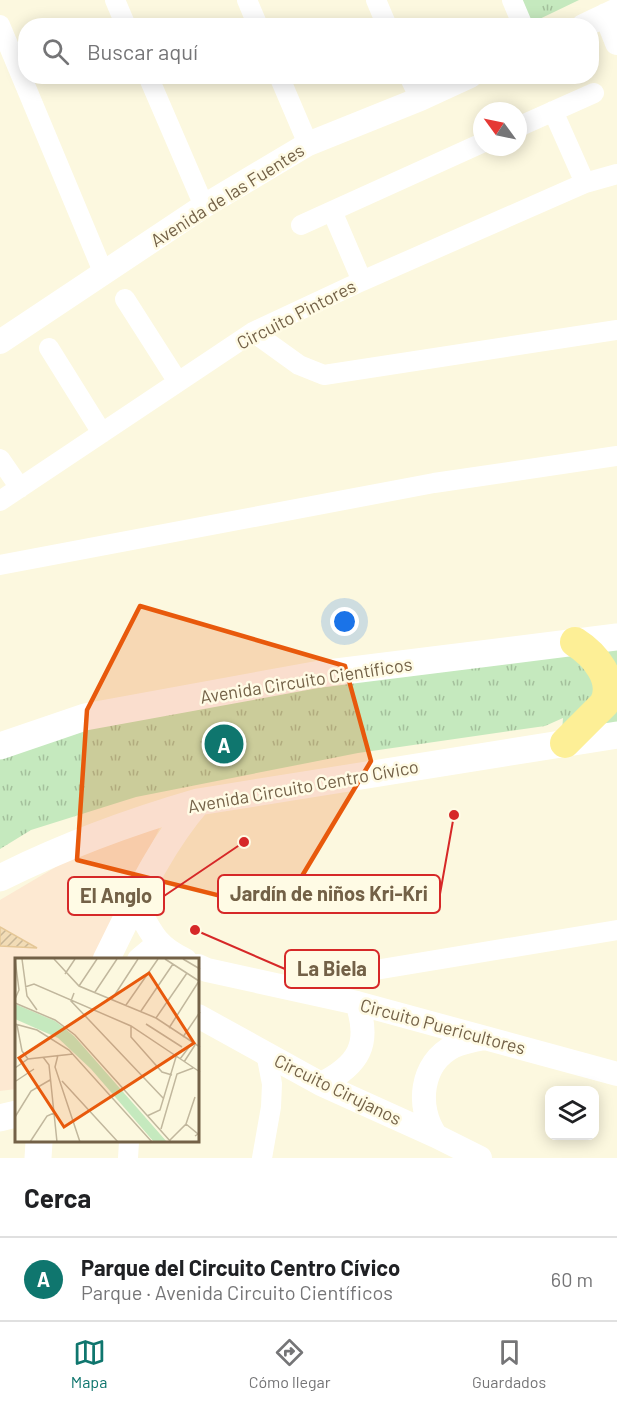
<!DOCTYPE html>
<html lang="es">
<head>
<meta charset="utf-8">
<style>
  body { margin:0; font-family:Barlow,sans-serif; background:#f2f2f2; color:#202124 }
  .controls { position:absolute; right:18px; bottom:18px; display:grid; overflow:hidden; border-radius:12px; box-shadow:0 3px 15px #0003 }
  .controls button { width:54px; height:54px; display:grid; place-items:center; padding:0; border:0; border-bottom:2px solid #e0e0e0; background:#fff; color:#202124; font:30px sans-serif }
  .compass { position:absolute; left:473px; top:102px; width:54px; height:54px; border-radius:50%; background:#fff; box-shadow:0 3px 15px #0003; rotate:303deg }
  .you { position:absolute; left:345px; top:622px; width:21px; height:21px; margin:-15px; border:4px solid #fff; border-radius:50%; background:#1a73e8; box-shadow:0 0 0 9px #1a73e833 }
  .badge { display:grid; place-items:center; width:39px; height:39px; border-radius:50%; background:#0f766e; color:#fff; font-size:20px; font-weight:700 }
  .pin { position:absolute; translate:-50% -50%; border:3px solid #fff; box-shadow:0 2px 6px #0006 }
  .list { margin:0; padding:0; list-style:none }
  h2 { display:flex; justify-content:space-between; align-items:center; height:78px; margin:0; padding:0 24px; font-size:26px }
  h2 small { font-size:20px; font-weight:400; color:#757577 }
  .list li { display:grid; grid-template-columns:39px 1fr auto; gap:18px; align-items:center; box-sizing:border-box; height:84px; padding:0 24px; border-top:2px solid #e0e0e0 }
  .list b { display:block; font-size:22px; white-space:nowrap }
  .list p { margin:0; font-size:20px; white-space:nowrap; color:#757577 }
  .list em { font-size:20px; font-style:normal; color:#757577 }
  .icon { flex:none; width:33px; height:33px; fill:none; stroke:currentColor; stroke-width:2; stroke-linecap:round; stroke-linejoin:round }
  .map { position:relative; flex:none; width:617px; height:1158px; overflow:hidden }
  .search { position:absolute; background:#fff; box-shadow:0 3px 15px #0003; left:18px; right:18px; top:18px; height:66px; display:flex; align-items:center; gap:15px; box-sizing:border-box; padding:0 21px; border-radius:24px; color:#757577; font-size:22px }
  .sheet { height:162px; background:#fff }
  nav { display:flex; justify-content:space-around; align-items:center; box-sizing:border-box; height:84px; border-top:2px solid #e0e0e0; background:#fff; font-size:16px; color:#757577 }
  nav a { display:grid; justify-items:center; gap:3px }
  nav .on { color:#0f766e }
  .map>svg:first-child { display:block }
</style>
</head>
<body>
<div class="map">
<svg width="617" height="1158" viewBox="0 0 617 1158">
  <defs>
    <pattern id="park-tufts" width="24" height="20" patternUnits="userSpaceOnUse" patternTransform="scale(1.5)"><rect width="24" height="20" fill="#c5e9be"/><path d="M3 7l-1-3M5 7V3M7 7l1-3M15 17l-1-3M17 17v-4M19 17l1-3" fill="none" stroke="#a4c09c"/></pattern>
    <pattern id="building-hatch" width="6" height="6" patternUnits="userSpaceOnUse" patternTransform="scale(1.5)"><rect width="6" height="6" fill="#f2dcb6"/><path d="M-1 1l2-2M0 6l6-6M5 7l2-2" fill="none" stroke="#c8b696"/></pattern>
  </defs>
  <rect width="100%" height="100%" fill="#fcf8df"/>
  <path fill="#fde9d2" d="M161,825L95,960H16V1089L0,1091V900L71,858Z"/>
  <path fill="url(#park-tufts)" d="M517,0H579L527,25Z
    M617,643V726L562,732L563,718L545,726L358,753L136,797L31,830L0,849V755L88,724L321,680Z"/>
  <path fill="url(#building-hatch)" stroke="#e5c796" stroke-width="1.5" d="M0,927L37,948L0,946Z"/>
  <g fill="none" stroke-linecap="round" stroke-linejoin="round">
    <path stroke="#fff" stroke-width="20" d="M115,0L126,26
      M247,0L258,26
      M376,0L387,26
      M512,0L523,26
      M0,25L104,274
      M148,76L204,206
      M279,76L308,144
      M409,76L420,99
      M553,111L585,183
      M518,127L594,93
      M332,211L362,281
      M301,225L482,143
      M125,299L178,382
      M253,332L299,365L324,375L617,330
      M49,348L102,433
      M0,459L20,488
      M0,501L253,332L362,281L585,183L617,174
      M0,565L434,483L617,456
      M285,985L617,930
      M128,1158L129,1142
      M262,1158L271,1107L272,1084L266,1053"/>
    <path stroke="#fff" stroke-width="24" d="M606,15L617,43
      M583,26L617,10
      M0,342L204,206L308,144L420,99L470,76
      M135,903C150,931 155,946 185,960
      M139,960L158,944
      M198,966L207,970L357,1003L617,1074
      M198,1016L321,1084L436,1136L480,1158
      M321,1084C359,1065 371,1044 357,1003
      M436,1136C416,1108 420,1063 454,1046C463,1042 474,1040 485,1038"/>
    <path stroke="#fff" stroke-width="27" d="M0,746L85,717L320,674L617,637
      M0,878C64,846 129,822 198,802L617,735
      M106,960C133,906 158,848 198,802
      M0,1118L16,1114
      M38,1158L39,1142"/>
    <path stroke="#fdef96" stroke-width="30" d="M565,743L604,704C617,680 594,654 575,642"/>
  </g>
  <path fill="#e8590c" fill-opacity="0.2" stroke="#e8590c" stroke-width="4.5" stroke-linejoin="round" d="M140,606L345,666L371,761L281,911L77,860L87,710Z"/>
  <g text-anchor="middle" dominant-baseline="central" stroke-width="5" stroke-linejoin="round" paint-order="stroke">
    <g font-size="18" fill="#736147" stroke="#fffbe5">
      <text transform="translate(227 195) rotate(-32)">Avenida de las Fuentes</text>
      <text transform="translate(296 314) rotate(-27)">Circuito Pintores</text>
      <text transform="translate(306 680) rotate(-9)">Avenida Circuito Científicos</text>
      <text transform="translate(303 786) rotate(-10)">Avenida Circuito Centro Cívico</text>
      <text transform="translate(443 1026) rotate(15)">Circuito Puericultores</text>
      <text transform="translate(338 1089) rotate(26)">Circuito Cirujanos</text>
    </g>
  </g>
  <g transform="translate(15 958)">
    <rect width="184" height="184" fill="#fcf8df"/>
    <path d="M0,46L40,63L59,78L152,184H139L76,111L43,80L0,61Z" fill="#c5e9be"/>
    <path fill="none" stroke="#c1b79d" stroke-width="1.5" d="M7,1L12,38L22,52M39,1L64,28L141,60L185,89M150,1L184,23M168,1L185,11M50,16L60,1M64,28L82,1M10,29L19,26L116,68L185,114M80,34L102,1M59,35L56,43L149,141M0,41L4,32L0,1M97,41L123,1M0,45L40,62L60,77L156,184M111,47L143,1M126,53L158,6M141,60L172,15M0,66L22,72L54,92L137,184M131,66L167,89M2,67L7,93L13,101M116,68V79L147,114L157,117M154,70L184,23M168,79L185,54M43,97L40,109L65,184M28,99L34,107L42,184M165,101L177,85M169,104L180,87M0,110L13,101L58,96M1,123L19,111M47,123L103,184M132,158L145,152L161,99M0,159L16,133L35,122M171,166L183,176L180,178M146,171L162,116L178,110M155,182L171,166L180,139M15,184L32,158L39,155"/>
    <path fill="#e8590c" fill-opacity="0.15" stroke="#e8590c" stroke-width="3" d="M134,15L179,85L49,169L4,100Z"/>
    <rect width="184" height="184" fill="none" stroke="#736147" stroke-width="3"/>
  </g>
  <path fill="none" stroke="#d62828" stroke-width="2" d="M454 815L440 894M244 842L164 896M195 930L285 969"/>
  <g fill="#d62828" stroke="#fffbe5" stroke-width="2">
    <circle cx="454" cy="815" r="6"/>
    <circle cx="244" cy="842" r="6"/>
    <circle cx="195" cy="930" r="6"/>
  </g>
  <g fill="#fffbe5" stroke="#d62828" stroke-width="2">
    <rect x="218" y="875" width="222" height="38" rx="6"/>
    <rect x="68" y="877" width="96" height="38" rx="6"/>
    <rect x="285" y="950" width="94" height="38" rx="6"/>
  </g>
  <g font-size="20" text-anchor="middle" font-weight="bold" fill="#736147">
    <text x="329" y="901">Jardín de niños Kri-Kri</text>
    <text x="116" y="903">El Anglo</text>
    <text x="332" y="976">La Biela</text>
  </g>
</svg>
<div class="controls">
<button><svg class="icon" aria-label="layers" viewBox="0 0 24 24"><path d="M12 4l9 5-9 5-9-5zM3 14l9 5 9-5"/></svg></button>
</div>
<svg class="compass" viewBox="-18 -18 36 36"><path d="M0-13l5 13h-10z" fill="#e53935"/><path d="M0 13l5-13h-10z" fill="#757577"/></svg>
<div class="you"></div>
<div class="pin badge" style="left:224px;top:744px">A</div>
<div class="search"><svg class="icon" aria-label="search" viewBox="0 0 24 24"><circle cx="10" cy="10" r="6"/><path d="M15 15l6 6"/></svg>Buscar aquí</div>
</div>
<section class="sheet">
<h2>Cerca<small></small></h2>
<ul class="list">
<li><span class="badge">A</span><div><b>Parque del Circuito Centro Cívico</b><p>Parque · Avenida Circuito Científicos</p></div><em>60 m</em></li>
</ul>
</section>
<nav>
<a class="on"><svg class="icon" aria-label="map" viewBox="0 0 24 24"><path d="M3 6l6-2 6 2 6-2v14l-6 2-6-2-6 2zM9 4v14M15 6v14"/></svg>Mapa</a>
<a><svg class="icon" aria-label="directions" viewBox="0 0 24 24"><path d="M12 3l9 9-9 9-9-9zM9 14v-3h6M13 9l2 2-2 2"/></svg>Cómo llegar</a>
<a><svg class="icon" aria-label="saved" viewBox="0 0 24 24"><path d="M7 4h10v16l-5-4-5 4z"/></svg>Guardados</a>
</nav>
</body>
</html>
